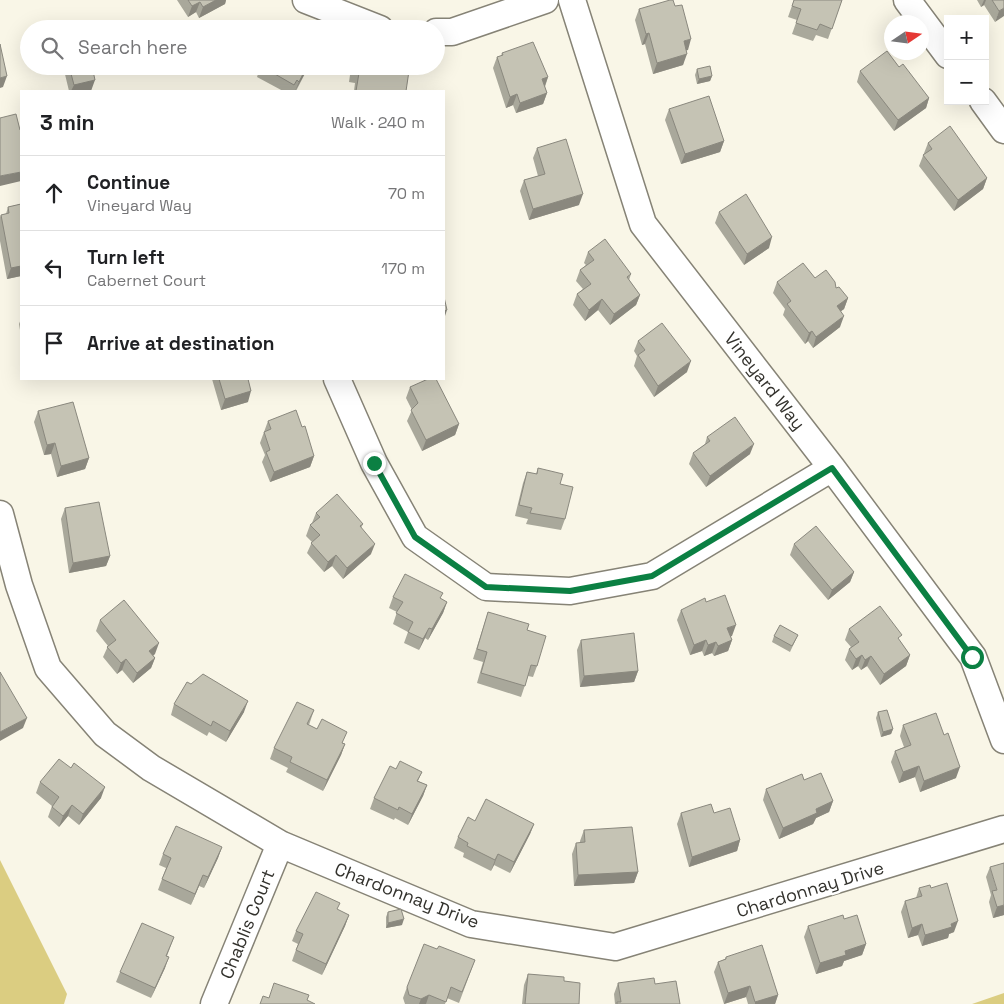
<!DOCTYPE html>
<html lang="en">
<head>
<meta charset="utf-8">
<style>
  body { margin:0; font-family:"Space Grotesk",sans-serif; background:#f2f2f2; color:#202124 }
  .controls { position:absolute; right:15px; top:15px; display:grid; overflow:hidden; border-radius:0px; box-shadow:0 5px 20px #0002 }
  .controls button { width:45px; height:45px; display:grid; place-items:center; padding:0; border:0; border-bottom:1px solid #e0e0e0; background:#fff; color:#202124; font:25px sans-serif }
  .compass { position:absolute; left:884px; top:15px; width:45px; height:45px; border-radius:50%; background:#fff; box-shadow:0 5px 20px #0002; rotate:77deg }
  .stop { position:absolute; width:15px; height:15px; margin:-11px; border:4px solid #0b8043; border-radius:50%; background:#fff }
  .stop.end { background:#0b8043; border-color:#fff; box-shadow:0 1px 5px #0008 }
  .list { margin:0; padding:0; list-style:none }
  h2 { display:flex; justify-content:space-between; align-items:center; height:65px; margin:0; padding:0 20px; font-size:21px }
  h2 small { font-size:16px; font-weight:400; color:#757577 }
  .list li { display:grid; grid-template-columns:32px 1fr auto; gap:15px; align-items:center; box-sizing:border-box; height:75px; padding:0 20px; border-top:1px solid #e0e0e0 }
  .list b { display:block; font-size:19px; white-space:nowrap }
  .list p { margin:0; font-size:16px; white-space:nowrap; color:#757577 }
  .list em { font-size:16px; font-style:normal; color:#757577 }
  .icon { flex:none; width:28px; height:28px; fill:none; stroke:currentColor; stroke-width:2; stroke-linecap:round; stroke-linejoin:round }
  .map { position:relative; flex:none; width:1004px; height:1004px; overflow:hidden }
  .search { position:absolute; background:#fff; box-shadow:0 5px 20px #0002; left:20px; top:20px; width:425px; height:55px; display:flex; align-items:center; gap:12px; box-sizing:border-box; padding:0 18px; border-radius:28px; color:#757577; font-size:19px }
  .panel { position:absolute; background:#fff; box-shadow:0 5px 20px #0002; left:20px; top:90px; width:425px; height:290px; border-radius:0px }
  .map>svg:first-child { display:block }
</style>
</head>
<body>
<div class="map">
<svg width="1004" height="1004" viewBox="0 0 1004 1004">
  <rect width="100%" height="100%" fill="#f9f6e7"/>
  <path fill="#dbcd81" d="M0,860L67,994L64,1004H0Z
    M1004,993V1004H972Z"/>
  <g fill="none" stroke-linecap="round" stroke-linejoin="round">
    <g stroke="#868376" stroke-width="29">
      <path id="minor" d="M306,0L380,29
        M572,0L643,224L832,468L973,657L1004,740
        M907,0L948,55
        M436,32H452L545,0
        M983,101L1004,130
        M337,379L374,463L415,537L486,587L570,591L652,576L832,468
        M0,514L19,585L48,668L105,734L151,768L280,844L471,924L615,947L1004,829
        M214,1004L280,844"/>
    </g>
    <use href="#minor" stroke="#fff" stroke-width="26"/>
  </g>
  <path fill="#a9a89b" d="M177,0H226L225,4L199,18L196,12L188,17Z
    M794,0H842L828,39L816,35L813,41L792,34L797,20L788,17Z
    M977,0H1004L995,22L984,5L981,7Z
    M639,9L688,50H686L683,65L653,74L645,44L642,45L635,20Z
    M502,53L548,77L545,87L547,93L543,104L516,113L513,105L506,108L493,68L497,57L501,56Z
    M63,66H92L91,91H69Z
    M257,66H309L296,91H283L257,77L260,68Z
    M354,66H389L388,68L406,91H354L355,83L349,82L350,75Z
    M899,67L929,98L926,108L894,131L857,82L860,71Z
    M697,69L712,76L710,81L697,84L695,75Z
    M669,109L724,141L720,152L681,164L665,120Z
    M928,143L987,178L983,189L954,211L919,166Z
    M537,148L579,205L529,220L520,191L524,180L538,176L533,158Z
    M21,204V276L7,279L0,241V217L1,215L6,214L8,207Z
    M719,212L769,248L744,265L715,223Z
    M588,252L631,274L629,280L640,295L636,305L610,325L598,310L585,321L573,305L577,294L583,289L576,281L580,270L586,265L584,263Z
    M815,278L836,288L848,298L844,309L841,311L840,327L813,348L808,341L805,344L783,315L785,309L773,293L777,282Z
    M21,319V336L19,324Z
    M21,339V350L20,343Z
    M638,341L687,372L654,397L634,366L637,356L634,351Z
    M212,379H248V402L221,410Z
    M410,387L459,424L455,435L422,451L407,421L412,410L406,398Z
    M38,411L89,458L85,469L57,477L51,454L44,455L34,422Z
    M268,421L314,456L310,467L270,482L262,462L265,455L260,443Z
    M707,437L750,454L706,487L689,464L693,453L705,444Z
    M538,468L560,484L565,519L561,530L526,524L528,519L515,516L523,483L527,472L536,474Z
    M65,508L110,556L106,566L69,573L61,519Z
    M316,513L363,524L361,528L371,554L343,579L332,566L324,572L307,553L312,542L306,536L310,525L312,523Z
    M794,544L854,572L850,582L828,600L790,555Z
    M393,597L441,599L447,602L443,613L428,640L425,638L419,650L404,643L408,632L393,624L397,612L389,608Z
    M706,602L732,636H730L732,640L728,651L714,656L712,653L704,656L702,651L690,655L677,620L681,610Z
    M488,612L527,630L537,666L533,677L528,676L521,697L477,683L483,662L473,659Z
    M100,620L155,654L153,655L155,658L151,668L133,683L122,670L117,674L103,657L108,646L96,631Z
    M849,629L900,641L910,655L906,666L880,685L867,666L861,670L858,666L852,670L845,660L849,649L851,647L845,640Z
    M798,635L790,652L772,642L774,636Z
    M581,640L638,671L634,682L580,687L577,650Z
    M174,704L244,712L226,742L209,732L207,736L171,715Z
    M314,710L309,725L345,744L341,755L323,791L286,772L288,768L270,759L274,748Z
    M878,712L893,729L891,734L881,737L876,718Z
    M903,725L956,778L920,792L915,777L899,783L891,762L895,751L904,747L900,736Z
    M71,768L101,798L79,825L68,816L59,827L48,817L52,806L36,793L40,782Z
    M396,769L422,772L418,781L427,785L423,796L408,825L395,818L394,820L370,809L374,798Z
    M804,780L833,801L829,812L816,818L813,824L779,839L763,800L766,789Z
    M681,813H714L740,840L737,851L689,867L677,824Z
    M475,821L534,824L530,834L510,873L494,865L491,871L463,857L464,853L454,848L458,837Z
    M584,830L638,872L634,883L574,886L572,854L576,843H580V841Z
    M222,847L218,858L204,888L199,886L191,905L158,890L166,868L159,865L163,854Z
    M990,867L1004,915L993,918L989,902L991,895L986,877Z
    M919,888H931L954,932L949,934L948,938L922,946L918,935L908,938L901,912L905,901L916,898Z
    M337,910L349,915L345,926L322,975L292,961L298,944L292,941L296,931Z
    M388,912L402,925L386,928V917Z
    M844,919L866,944L862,955L844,961L842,966L816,974L804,937L808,926Z
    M174,937L167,956L165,968L151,998L116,982L120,972Z
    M437,949L475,960L459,1003L447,998L445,1004H405L403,998L407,987Z
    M726,957L778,995L775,1004H748L746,997L724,1004L714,972L718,962L725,959Z
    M528,974L564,981L579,1004H522L524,985Z
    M618,983L655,984L680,1004H615L614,994Z"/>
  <path fill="#8a887e" d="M216,0H226L225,4L199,18L203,7Z
    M984,0H986L984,5L981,7Z
    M200,2L196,12L188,17L192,6Z
    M1004,8V16L995,22L999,11Z
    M649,33L645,44L642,45L646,34Z
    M691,39L688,50L680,52L684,41Z
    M687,54L683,65L653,74L657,63Z
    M307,66H309L295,91L299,82Z
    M7,76L3,87L0,88V78Z
    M712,76L710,81L697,84L699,79Z
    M548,77L544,88L542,79Z
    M95,80L91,91H71L74,85Z
    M547,93L543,104L516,113L520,103Z
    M517,94L513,105L506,108L510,97Z
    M929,98L926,108L894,131L898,120Z
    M724,141L720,152L681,164L685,154Z
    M21,172V181L0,186V176Z
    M987,178L983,189L954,211L958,200Z
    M583,194L579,205L529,220L533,209Z
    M772,237L769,248L744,265L747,254Z
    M21,266V276L7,279L11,268Z
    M640,295L636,305L610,325L614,314Z
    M848,298L844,309L833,317L837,306Z
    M602,299L598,310L585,321L589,310Z
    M447,310L444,319V311Z
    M844,316L840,327L813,348L816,337Z
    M812,331L808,341L805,344L809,333Z
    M691,361L687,372L654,397L658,386Z
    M251,391L248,402L221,410L225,399Z
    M459,424L455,435L422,451L426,440Z
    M55,443L51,454L44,455L47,445Z
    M754,444L750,454L706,487L710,476Z
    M314,456L310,467L270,482L274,472Z
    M89,458L85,469L57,477L61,466Z
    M375,544L371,554L343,579L347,568Z
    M336,555L332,566L324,572L328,562Z
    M110,556L106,566L69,573L73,563Z
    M854,572L850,582L828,600L832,590Z
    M447,602L443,613L428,640L432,629Z
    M736,625L732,636L723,639L727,628Z
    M429,628L425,638L419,650L423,639Z
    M706,640L702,651L690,655L694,645Z
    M732,640L728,651L714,656L718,646Z
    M716,642L712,653L704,656L708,645Z
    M159,643L155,654L145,662L149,651Z
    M862,655L858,666L852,670L856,659Z
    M910,655L906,666L880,685L884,674Z
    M871,656L867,666L861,670L865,660Z
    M155,658L151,668L133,683L137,673Z
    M126,659L122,670L117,674L121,663Z
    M638,671L634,682L580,687L584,676Z
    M248,701L244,712L226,742L230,731Z
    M27,718L23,728L0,741V732Z
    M893,729L891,734L881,737L883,732Z
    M345,744L341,755L323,791L327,780Z
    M919,766L915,777L899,783L903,772Z
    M960,767L956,778L920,792L924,781Z
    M427,785L423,796L408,825L412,814Z
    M105,787L101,798L79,825L83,814Z
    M833,801L829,812L816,818L813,824L779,839L783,828L816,809Z
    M72,805L68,816L59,827L63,816Z
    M534,824L530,834L510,873L514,862Z
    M740,840L737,851L689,867L692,857Z
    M222,847L218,858L204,888L208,877Z
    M498,854L494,865L491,871L495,860Z
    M638,872L634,883L574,886L578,875Z
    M203,875L199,886L191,905L195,894Z
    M1004,905V915L993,918L997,907Z
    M349,915L345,926L322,975L326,964Z
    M404,919L402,925L386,928L388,923Z
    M958,921L954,932L949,934L948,938L922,946L925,935L951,924Z
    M922,924L918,935L908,938L912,928Z
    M866,944L862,955L844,961L842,966L816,974L820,963L845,951Z
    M169,957L165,968L151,998L155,988Z
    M750,986L746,997L724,1004L728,993Z
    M429,995L426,1004H419L421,999Z
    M778,995L775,1004H755V1002Z"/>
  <path fill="#c5c3b4" stroke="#8a887e" d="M188,0H216L203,7L200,2L192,6Z
    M670,0H673L675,6L682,5L691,39L684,41L687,54L657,63L649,33L646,34L639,9Z
    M794,0H842L832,29L820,24L817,30L796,23L801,9L792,6Z
    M992,0H1004V8L999,11Z
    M271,26L277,29H270Z
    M533,42L548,77L542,79L547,93L520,103L517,94L510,97L497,57L503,55L502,53Z
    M0,44L7,76L0,78Z
    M887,51L899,67L903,64L929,98L898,120L860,71Z
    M69,66H92L95,80L74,85Z
    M261,66H307L299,82L297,80L294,85Z
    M354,66H389L388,68L409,71L406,91H356L359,73L353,72Z
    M710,66L712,76L699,79L697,69Z
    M709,96L724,141L685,154L669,109Z
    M16,114L20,130H21V172L0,176V118Z
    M950,126L987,178L958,200L923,155L932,149L928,143Z
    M566,139L583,194L533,209L524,180L545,174L537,148Z
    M746,194L772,237L747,254L719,212Z
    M21,204V266L11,268L1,215L9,213L8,207Z
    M605,239L631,274L627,277L640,295L614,314L602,299L589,310L577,294L591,284L580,270L594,260L588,252Z
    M803,263L815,278L826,270L835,282L836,288L839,287L848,298L837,306L844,316L816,337L812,331L809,333L787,304L791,301L777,282Z
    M444,297L447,310L444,311Z
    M662,323L691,361L658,386L638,355L645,350L638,341Z
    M219,379H248L251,391L225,399Z
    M428,379H436L459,424L426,440L411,410L418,403L410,387Z
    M73,402L89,458L61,466L55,443L47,445L38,411Z
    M296,410L302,427L305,426L314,456L274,472L266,452L270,450L264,432L271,429L268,421Z
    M735,417L754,444L710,476L693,453L710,441L707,437Z
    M538,468L563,474L560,484L573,487L565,519L530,513L532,508L519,505L527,472L537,474Z
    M337,494L363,524L360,526L375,544L347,568L336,555L328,562L311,543L320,535L310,525L320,517L316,513Z
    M99,502L110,556L73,563L65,508Z
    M816,526L854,572L832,590L794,544Z
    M405,574L443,593L440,598L447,602L432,629L429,628L423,639L408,632L413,622L396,613L403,602L393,597Z
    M725,595L736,625L727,628L732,640L718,646L716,642L708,645L706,640L694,645L681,610L705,598L706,602Z
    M124,600L159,643L149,651L155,658L137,673L126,659L121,663L107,647L116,640L100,620Z
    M880,606L902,635L898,638L910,655L884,674L871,656L865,660L862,655L856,659L849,649L859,642L849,629Z
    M488,612L529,624L527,630L546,636L537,666L531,665L525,686L481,673L487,652L477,649Z
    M780,625L798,635L792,646L774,636Z
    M634,633L638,671L584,676L581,640Z
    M0,672L27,718L0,732Z
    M203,674L248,701L230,731L213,721L211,726L174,704L187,682L191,684Z
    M297,702L314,710L307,724L317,729L322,719L347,732L342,743L345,744L327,780L290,762L292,757L274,748Z
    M887,710L893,729L883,732L878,712Z
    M936,713L944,735L948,733L960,767L924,781L919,766L903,772L895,751L911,745L903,725Z
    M59,759L71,768L74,763L105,787L83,814L72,805L63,816L52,807L59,797L40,782Z
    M400,761L422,772L417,781L427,785L412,814L399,807L398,810L374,798L390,766L396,769Z
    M821,773L833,801L816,809L817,813L783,828L766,789L802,774L804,780Z
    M486,799L534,824L514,862L498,854L495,860L467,846L468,843L458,837L468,817L475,821Z
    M711,804L714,813L730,808L740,840L692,857L681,813Z
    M176,826L222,847L208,877L203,875L195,894L162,879L171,858L163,854Z
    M632,827L638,872L578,875L576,843L585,842L584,830Z
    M1004,863V905L997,907L992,891L997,890L990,867Z
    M947,883L958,921L951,924L952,927L925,935L922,924L912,928L905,901L922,896L919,888L930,885L931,888Z
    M316,892L340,903L337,909L349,915L326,964L296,950L303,934L296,931Z
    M401,909L404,919L388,923V912Z
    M843,915L844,919L857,915L866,944L845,951L846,955L820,963L808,926Z
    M142,923L174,937L166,956L169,957L155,988L120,972Z
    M424,944L437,949L439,946L475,960L462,992L451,987L446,1002L429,995L421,999L409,995L407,987Z
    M762,945L778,995L755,1002L750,986L728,993L718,962L726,959V957Z
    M528,974L564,977V981L580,983L579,1004H525Z
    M654,978L655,984L676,981L680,1004H617V1002H621L618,983Z
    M274,983L309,995L307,1000L315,1004H260L263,996L269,998Z"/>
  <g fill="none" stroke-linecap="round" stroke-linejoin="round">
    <path stroke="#0b8043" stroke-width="6" d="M374,463L415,537L486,587L570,591L652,576L832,468L972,657"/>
  </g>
  <g text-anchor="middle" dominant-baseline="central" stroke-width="5" stroke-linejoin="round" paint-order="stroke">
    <g font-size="18" fill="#33322d" stroke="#fff">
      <text transform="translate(765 381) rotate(52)">Vineyard Way</text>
      <text transform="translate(810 889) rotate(-17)">Chardonnay Drive</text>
      <text transform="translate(407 895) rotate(21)">Chardonnay Drive</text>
      <text transform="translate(247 924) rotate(-68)">Chablis Court</text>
    </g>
  </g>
</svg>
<div class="controls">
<button>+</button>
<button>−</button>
</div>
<svg class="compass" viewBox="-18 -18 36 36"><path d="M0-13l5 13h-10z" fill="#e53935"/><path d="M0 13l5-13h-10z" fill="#757577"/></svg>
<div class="stop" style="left:972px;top:657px"></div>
<div class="stop end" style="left:374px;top:463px"></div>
<div class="search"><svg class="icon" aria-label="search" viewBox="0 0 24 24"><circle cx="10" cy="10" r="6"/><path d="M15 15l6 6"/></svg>Search here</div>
<section class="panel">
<h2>3 min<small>Walk · 240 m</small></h2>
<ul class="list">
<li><svg class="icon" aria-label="ahead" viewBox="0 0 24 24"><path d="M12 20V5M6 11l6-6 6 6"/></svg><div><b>Continue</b><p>Vineyard Way</p></div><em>70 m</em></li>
<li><svg class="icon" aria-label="left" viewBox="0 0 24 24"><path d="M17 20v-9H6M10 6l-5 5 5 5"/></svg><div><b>Turn left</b><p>Cabernet Court</p></div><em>170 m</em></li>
<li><svg class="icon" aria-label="arrive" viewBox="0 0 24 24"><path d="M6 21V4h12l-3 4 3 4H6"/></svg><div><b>Arrive at destination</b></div></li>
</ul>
</section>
</div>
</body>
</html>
